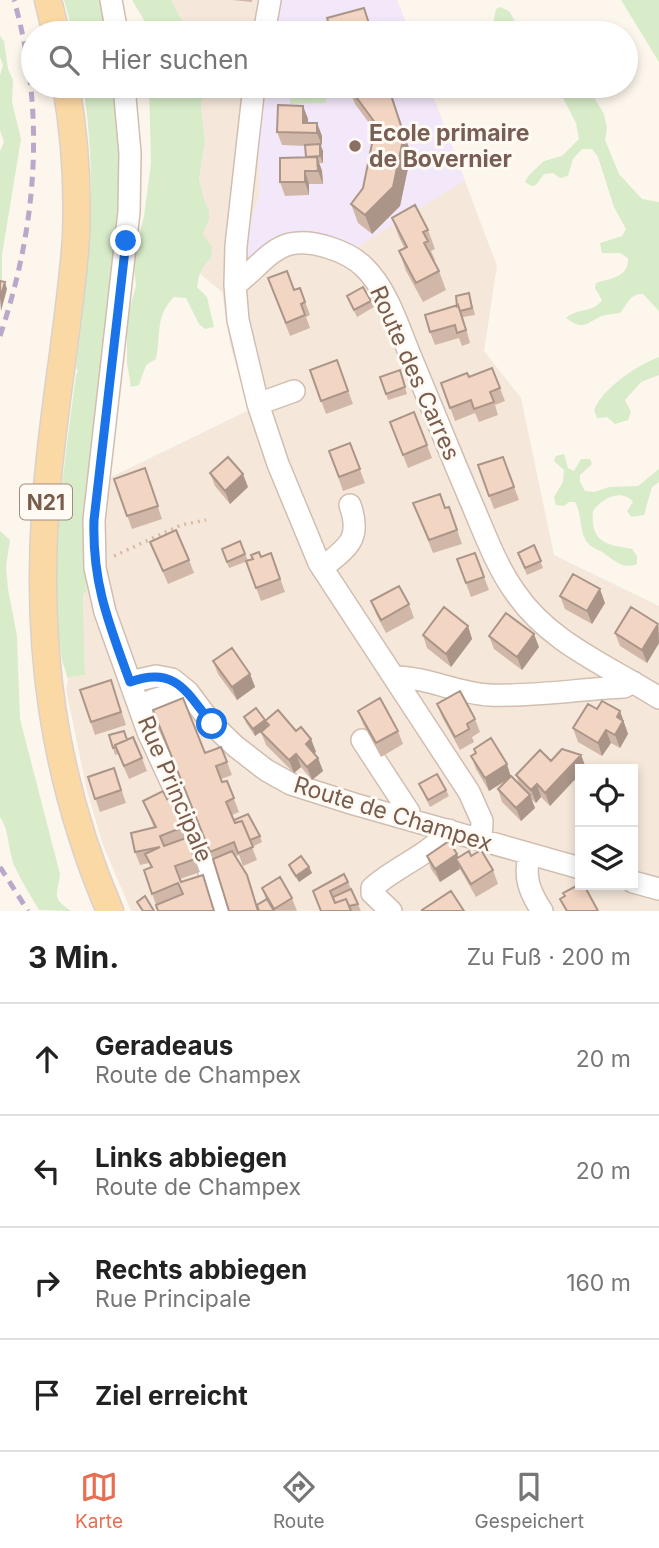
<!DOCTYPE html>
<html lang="de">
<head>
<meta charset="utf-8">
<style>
  body { margin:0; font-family:Inter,sans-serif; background:#f6f6f6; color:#222 }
  .controls { position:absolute; right:21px; bottom:21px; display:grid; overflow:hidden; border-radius:0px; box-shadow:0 4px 10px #0003 }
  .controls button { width:63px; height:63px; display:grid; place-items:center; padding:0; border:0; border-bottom:2px solid #e0e0e0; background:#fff; color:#222; font:35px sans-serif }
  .stop { position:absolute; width:21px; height:21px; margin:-16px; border:5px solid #1a73e8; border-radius:50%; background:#fff }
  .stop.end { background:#1a73e8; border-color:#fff; box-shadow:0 2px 7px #0008 }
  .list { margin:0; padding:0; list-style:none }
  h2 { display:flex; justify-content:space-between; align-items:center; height:91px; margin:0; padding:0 28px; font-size:30px }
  h2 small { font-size:23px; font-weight:400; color:#767676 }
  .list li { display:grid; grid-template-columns:46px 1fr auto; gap:21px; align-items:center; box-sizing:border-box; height:112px; padding:0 28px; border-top:2px solid #e0e0e0 }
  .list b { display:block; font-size:26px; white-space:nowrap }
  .list p { margin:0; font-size:23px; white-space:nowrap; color:#767676 }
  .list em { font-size:23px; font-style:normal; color:#767676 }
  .icon { flex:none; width:38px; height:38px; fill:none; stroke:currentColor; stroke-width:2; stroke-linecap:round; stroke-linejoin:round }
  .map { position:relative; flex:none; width:659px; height:911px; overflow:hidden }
  .search { position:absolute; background:#fff; box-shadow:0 4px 10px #0003; left:21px; right:21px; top:21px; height:77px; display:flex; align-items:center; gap:18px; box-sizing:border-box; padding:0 24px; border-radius:38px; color:#767676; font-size:26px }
  .sheet { height:539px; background:#fff }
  nav { display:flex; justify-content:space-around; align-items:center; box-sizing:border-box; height:98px; border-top:2px solid #e0e0e0; background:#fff; font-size:19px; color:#767676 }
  nav a { display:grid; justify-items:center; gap:4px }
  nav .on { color:#e76f51 }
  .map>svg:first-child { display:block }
</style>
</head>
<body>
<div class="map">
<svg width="659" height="911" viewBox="0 0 659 911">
  <rect width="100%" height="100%" fill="#fdf6ec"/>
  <path fill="#f5e8da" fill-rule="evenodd" d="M171,0H397L410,33H184L185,26Z
    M204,86H429L497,266L484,351L521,398L554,555L659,606V911H131L103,845L87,791L66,689L69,677L85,675L83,593L87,591L83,530L88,476L107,479L249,410L230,344L222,292L199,273L203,265L211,258L203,234L209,220V210L205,202L199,179L205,141L201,105ZM580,769H633V885H580Z"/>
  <path fill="#f3e8fa" d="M274,0H397L410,33H268Z
    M259,86H429L465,180L357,247L325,235L292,234L280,235L253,257L247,256L243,253V246L260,193L256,102Z"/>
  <path fill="#d8ecc9" d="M64,0H100L107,33H73Z
    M132,0H171L185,26L184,33H148L147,25Z
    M621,0H659V62Z
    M501,7L510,12L518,28L533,33H491L496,9Z
    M0,36L4,41L8,69L13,80L12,102L21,139L2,255V279L0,281V151L4,142L0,130V75L3,65L0,57Z
    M83,86H115C126,193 110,299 97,405C89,468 80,529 87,591L83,594L85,675L69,677L68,680C66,671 62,663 61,654C49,561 64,467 76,375L78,370L76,369C88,269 99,187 83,86Z
    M149,86H204L201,105L205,141L199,179L205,202L209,210V220L203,234L212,247L211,258C201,267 199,274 197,287L207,297L214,327L205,329L199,324L186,298L174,297C155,315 161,336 156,359L146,365L139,385L131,387L127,363V318L136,286L133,259L144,216L151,163Z
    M290,86H326V103L290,104Z
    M557,86H587L604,114L607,128L605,140L619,174L642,199L659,202V311L643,294C630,293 628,304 620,313C614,314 608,314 602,316C587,322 584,332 566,318C577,308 593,313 602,300L595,288L596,283C610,278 629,278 628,258L620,253H602L600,243L622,236L626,229L614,207L598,157L592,149H582L573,159L568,176L560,178L553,173L544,174L536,185L531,186L525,182L529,175L544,161L562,156L579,139L576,123Z
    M659,357V375L641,382L625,400L631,412L628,420L615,424L607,417L597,418L594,410C603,388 637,365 659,357Z
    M564,454L568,468L574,471L581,459H590L592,464L580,475V482L585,491L594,492L609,487L638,486L659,469V482L652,487L644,515L631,517L627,511L633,502C622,488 602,498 593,511C590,543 607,545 632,549L637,556V564C621,570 615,560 602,552C595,548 589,547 585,539C579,527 582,514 575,502H569L564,506L556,505L554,497L563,482L564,470L554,461L556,456Z
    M0,531L10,540L6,566L8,589L17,636L20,719L60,874C58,895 50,897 71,911L39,910C31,896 21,881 14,865C8,850 9,829 0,817Z"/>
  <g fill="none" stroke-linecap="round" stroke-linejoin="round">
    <g stroke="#d1beb0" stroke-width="24">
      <path id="minor" d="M111,0L117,33
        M264,33L270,0
        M124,86L130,153L129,212L94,520L95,568L105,612L148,732L192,827L224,911
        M254,86L236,246L235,285L238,320L258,404L278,464L319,563L469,792L482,821L481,840
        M235,285C253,273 269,249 290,244C312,239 348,251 364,267C387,289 398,326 410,355C430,403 449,450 469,497C483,529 495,564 515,592C549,643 609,666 659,698
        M258,404L294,391
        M322,568C348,547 362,539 350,505
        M394,677C427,677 456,693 489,695C531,697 581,689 624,687L633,682
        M130,682L156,676L172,679L188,692L212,724L235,746L266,770L291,784L354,804L580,868
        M139,706C158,697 173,693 194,700
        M362,740L409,812L408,819
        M529,854C524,878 529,891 542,911
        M633,882L659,889
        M391,911L372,893V888C396,866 429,856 449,830"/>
    </g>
    <g stroke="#dad1cd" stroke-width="29">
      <path id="major" d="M48,0L56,33
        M66,86C75,136 78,186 76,237C70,325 52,413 46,501C35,645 53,778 110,911"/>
    </g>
    <path stroke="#d9b8a5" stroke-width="3.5" stroke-dasharray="2 5" stroke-linecap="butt" d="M114,556L181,525L206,520"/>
    <use href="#minor" stroke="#fff" stroke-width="21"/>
    <use href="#major" stroke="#fbd9a5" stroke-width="26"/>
    <path stroke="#b9a8c9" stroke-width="5" stroke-dasharray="10 7" stroke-linecap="butt" d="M0,336C37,226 46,113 14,0
      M0,867L28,911"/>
  </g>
  <path fill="#d1b7a8" d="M232,0H252V2Z
    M348,86L411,154L400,206L372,234L358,223L351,204L363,188L375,131L355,104Z
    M303,106L308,119V123H317L322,136L321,146L323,151V163H319L322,171L323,184H309V195L285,196L280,182L306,158L305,146L282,145L277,132Z
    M392,218L428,230L435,249L431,251L435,260H434L439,271L446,290L423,302L406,271L399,251L405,249L399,237Z
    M268,278L294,290L300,288L310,315L306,317L310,328L290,336Z
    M347,296L371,301L374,307L357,317Z
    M471,300L475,315L463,317L470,343L462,346L459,338L435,345L430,332L457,306Z
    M337,360L353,404L326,414L310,370Z
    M492,368L505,401L495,405L498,415L479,422L475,413L455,421L441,383L469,377Z
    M400,370L407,394L388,400L380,377Z
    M390,422L427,445L432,458L408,468Z
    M350,443L365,483L343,491L329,451Z
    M503,457L519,500L494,509L478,465Z
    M145,468L162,519L132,529L114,479Z
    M210,473L248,487L230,504L215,486Z
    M413,503L445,508L449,507L462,544L433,553Z
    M240,541L248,561L229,568L222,549Z
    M150,542L189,560L194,573L168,584Z
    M534,545L543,568L527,575L518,553Z
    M271,553L285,592L261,601L246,561Z
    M475,553L489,590L471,597L457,559Z
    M560,596L605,603L592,624L565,609Z
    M371,601L409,604L414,618L386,633L376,614Z
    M468,626L472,639L451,667L427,648L423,635Z
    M659,626V643L647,663L620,646L615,633Z
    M489,636L539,647L522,670L494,649Z
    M213,661L250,674L255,687L237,700L218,674Z
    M111,680L126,725L95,735L80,690Z
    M437,704L475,719L480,732L472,737L474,742L460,750L442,717Z
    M597,709L620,711L628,734L620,748L611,743L602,756L578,742L573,728Z
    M358,711L398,731L403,744L381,757L363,724Z
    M244,717L265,721L296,731L311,739L316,752L314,753L318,758L323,771L312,780L301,767L294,773L266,745L261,732L266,728L255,736L246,723Z
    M158,723L205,753L227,762L232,775L221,779L222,782L227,781L239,812L232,815L234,820L260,836L262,842L252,847L257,860L243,866L239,855L236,856L247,875L257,905L266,900L262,888L292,898L297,911H229L215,865Z
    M109,735L127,740L142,758L147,771L129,779L118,754L115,755Z
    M474,749L511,776L519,783L516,775L551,761L581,755L586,768L580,769V774L550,806L541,797L536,803L531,799L535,808L521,821L502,802L498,789L507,780L489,791L476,769L471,756L475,753Z
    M114,768L126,803L100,812L88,777Z
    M419,784L446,790L449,796L430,807Z
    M167,799L179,818L184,831H183L185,838L195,859L200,872L180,879L181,882L207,888L156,905L144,870L151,868L149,863L140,865L135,852L154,828L143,801Z
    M457,854L459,858L471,856L493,870L498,884L476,897L460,869L440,882L431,869L427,856Z
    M289,865L309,867L312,873L299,882L291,871Z
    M348,882L361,911H321L313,891Z"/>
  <path fill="#aa9588" d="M388,86H389L411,154L400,206L372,234L365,215Z
    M303,106L308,119L307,133L303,123Z
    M317,123L322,136V146L317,133Z
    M320,144L323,151V163L320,156Z
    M317,157L322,171L323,184L318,171Z
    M305,171L309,184V195L305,182Z
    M5,282L7,289L1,311L0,298Z
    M243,474L248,487L230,504L225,491Z
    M600,589L605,603L592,624L587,611Z
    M658,624L659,643L647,663L642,650Z
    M468,626L472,639L451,667L446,654Z
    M534,634L539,647L522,670L517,657Z
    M250,674L255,687L237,700L232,687Z
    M620,711L628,734L620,748L615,735L617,717Z
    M265,720L267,727L255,736L253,729Z
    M606,730L611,743L602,756L598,743Z
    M311,739L316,752L310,757L306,744Z
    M296,754L301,767L294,773L289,760Z
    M581,755L586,768L580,769V774L550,806L545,793Z
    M318,758L323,771L312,780L307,767Z
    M507,764L511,777L489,791L485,778Z
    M537,784L541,797L536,803L531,790Z
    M530,795L535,808L521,821L516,808Z
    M457,854L462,867L456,859L460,869L440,882L435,869Z
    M309,867L312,873L299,882L296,876Z"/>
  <path fill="#f3d5c3" stroke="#aa9588" stroke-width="2" d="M364,8L372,33H332L327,18Z
    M348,86H388L404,135L393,187L365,215L351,204L363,188L376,124Z
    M278,105L303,106V123H317V133L277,132Z
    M320,144V156L306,157L305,145Z
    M317,157L318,171H305V182H280V158Z
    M415,205L428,230L423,232L428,241L424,243L439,271L416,283L399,251L407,247L392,218Z
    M287,271L294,290L300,288L305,302L301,304L305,315L286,323L268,278Z
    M0,281L5,282L0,298Z
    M363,287L371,301L354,310L347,296Z
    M469,293L472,308L460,311L458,305L457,306L456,296Z
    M458,305L466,330L457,333L455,325L430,332L425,315Z
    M337,360L348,391L321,401L310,370Z
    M492,368L500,388L490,392L494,402L474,409L471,400L450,408L441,383L467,373L469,377Z
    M400,370L405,387L386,394L380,377Z
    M414,412L427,445L403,455L390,422Z
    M350,443L360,469L339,477L329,451Z
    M228,457L243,474L225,491L210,473Z
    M503,457L514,487L489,496L478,465Z
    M145,468L158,506L127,516L114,479Z
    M440,494L445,508L449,507L457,530L429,540L413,503Z
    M176,530L189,560L163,571L150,542Z
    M240,541L245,554L227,562L222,549Z
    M534,545L541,561L525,568L518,553Z
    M259,552L261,557L271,553L280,579L256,588L246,561L253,559L251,555Z
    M475,553L484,577L466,583L457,559Z
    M573,574L600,589L587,611L560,596Z
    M399,586L409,604L381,620L371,601Z
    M444,607L468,626L446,654L423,635Z
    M631,607L658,624L642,650L615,633Z
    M506,613L534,634L517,657L489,636Z
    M232,648L250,674L232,687L213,661Z
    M111,680L121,712L91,722L80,690Z
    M460,691L475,719L467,724L469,729L455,737L437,704Z
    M183,698L205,753L221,747L227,762L216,766L222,782L227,781L234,798L226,802L235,823L242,821L253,847L238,853L234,842L210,852L153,710Z
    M380,698L398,731L376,743L358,711Z
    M602,701L620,711L617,717L623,721L615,735L606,730L598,743L573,728L588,704L597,709Z
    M256,708L265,720L253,729L244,717Z
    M278,710L296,731L301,727L311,739L306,744L318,758L307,767L296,754L289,760L261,732L269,725L265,721Z
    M124,731L127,740L115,745L116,747L113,748L109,735Z
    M133,737L142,758L124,766L115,745Z
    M491,738L507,764L485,778L471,756L476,753L474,749Z
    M562,749L581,755L545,793L537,784L531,790L516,775L540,750L551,761Z
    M114,768L121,790L95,799L88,777Z
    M437,774L446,790L428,800L419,784Z
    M511,776L530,795L516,808L498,789Z
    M163,791L167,799L169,797L179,818L177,819L181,828L160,836L164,846L186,838L195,859L175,866L181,882L203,875L214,911H158L156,905L183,894L178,883L152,894L144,870L152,867L145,854L160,847L135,852L131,833L156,827L143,801Z
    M248,814L260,836L250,840L242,821L235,823L234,820Z
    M449,841L457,854L435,869L427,856Z
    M481,850L493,870L471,884L456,859L469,851L471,856Z
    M232,851L247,875L258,911H229L213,859Z
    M301,856L309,867L296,876L289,865Z
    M344,874L348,882L330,891L335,903L346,899L351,911H321L313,891Z
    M280,877L292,898L274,909L262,888Z
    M580,884V885H584L598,911H567L560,899L565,896L563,893Z
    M351,889L358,904L349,906L346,899L335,903L333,897Z
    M451,891L464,911H422V910Z
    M145,896L154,911H143L137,902Z
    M267,899L274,911H259L257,905Z"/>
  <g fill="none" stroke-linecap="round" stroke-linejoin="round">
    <path stroke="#1a73e8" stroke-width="9" d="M126,241L94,520C92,583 109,624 130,682C176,665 187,693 212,724"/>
  </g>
  <circle fill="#8d6e63" stroke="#fffaf3" stroke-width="2.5" cx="355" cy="146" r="7"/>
  <g text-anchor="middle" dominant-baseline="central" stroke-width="6" stroke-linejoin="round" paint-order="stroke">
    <rect fill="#fffaf3" stroke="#a28b7f" stroke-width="2" x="20" y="484.5" width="52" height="35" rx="5"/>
    <g font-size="21" font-weight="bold" fill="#7a5c4d">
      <text x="46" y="502">N21</text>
    </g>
    <g font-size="23" font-weight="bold" fill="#785e54" stroke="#fffaf3" text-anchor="start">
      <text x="369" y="133">Ecole primaire<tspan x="369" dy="26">de Bovernier</tspan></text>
    </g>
    <g font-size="23" fill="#7a5c4d" stroke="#fffaf3">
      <text transform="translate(415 373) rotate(66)">Route des Carres</text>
      <text transform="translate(175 789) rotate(67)">Rue Principale</text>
      <text transform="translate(393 814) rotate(17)">Route de Champex</text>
    </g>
  </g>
</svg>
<div class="controls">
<button><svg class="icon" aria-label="locate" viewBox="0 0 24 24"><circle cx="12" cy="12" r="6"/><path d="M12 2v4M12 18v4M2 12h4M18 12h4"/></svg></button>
<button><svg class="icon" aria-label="layers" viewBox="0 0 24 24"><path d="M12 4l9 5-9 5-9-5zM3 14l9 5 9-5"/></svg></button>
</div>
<div class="stop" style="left:212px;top:724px"></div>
<div class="stop end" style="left:126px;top:241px"></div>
<div class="search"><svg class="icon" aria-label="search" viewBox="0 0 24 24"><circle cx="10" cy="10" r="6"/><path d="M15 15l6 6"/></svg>Hier suchen</div>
</div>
<section class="sheet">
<h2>3 Min.<small>Zu Fuß · 200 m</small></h2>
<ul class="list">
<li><svg class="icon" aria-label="ahead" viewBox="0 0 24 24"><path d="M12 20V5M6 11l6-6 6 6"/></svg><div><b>Geradeaus</b><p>Route de Champex</p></div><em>20 m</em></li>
<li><svg class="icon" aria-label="left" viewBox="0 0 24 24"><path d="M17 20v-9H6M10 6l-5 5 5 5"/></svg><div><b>Links abbiegen</b><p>Route de Champex</p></div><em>20 m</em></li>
<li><svg class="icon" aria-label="right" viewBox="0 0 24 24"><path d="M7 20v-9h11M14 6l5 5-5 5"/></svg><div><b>Rechts abbiegen</b><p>Rue Principale</p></div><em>160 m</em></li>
<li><svg class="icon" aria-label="arrive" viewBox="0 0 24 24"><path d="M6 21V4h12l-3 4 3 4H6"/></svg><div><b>Ziel erreicht</b></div></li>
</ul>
</section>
<nav>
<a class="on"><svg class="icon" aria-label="map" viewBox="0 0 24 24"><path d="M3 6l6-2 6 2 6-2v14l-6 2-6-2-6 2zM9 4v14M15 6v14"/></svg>Karte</a>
<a><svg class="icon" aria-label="directions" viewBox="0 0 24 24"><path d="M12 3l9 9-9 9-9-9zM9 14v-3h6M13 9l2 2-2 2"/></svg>Route</a>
<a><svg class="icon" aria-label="saved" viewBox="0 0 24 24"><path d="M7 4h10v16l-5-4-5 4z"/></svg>Gespeichert</a>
</nav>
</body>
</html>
